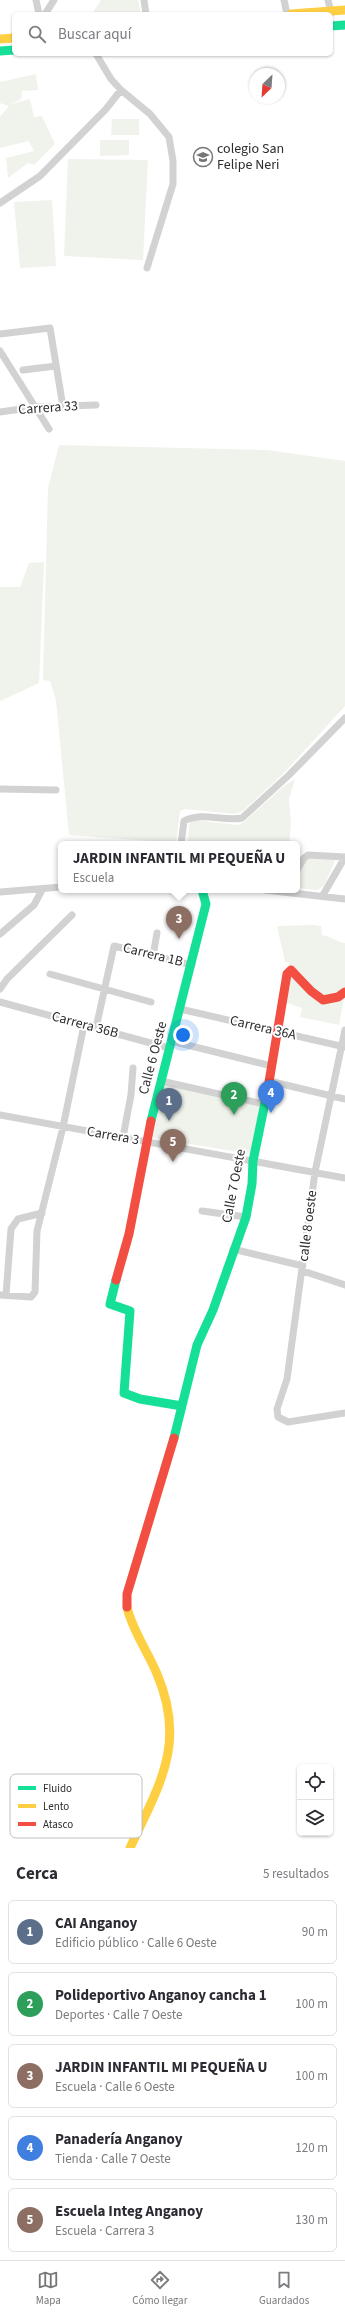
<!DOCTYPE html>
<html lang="es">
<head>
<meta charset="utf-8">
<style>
  body { margin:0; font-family:"Source Sans 3",sans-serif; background:#f7f7f7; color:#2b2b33 }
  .controls { position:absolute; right:12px; bottom:12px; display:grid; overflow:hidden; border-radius:6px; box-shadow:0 1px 3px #0004 }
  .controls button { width:36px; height:36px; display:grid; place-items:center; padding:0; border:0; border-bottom:1px solid #e1e1e2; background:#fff; color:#2b2b33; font:20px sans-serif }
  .compass { position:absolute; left:249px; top:68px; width:36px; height:36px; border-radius:50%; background:#fff; box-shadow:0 1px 3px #0004; rotate:205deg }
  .you { position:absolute; left:183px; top:1035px; width:14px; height:14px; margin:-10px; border:3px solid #fff; border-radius:50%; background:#1a73e8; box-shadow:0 0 0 6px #1a73e833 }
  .badge { display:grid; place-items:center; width:26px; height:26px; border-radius:50%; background:#767676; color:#fff; font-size:13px; font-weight:700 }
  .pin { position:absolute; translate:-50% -33px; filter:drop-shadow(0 1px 2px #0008) }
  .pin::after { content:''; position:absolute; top:21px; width:14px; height:12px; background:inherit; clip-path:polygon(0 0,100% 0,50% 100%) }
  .popup { position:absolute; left:58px; top:841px; width:242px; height:52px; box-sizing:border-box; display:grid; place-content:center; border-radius:6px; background:#fff; filter:drop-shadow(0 1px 3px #0005); font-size:13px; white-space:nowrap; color:#7c7c81 }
  .popup b { font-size:15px; color:#2b2b33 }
  .popup::after { content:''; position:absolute; left:50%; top:100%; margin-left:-8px; border:8px solid transparent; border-top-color:#fff }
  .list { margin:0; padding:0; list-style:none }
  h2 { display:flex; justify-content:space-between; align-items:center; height:52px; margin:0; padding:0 16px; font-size:17px }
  h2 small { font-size:13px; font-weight:400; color:#7c7c81 }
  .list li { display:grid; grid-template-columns:26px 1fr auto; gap:12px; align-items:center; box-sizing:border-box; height:64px; margin:0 8px 8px; padding:0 8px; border:1px solid #e1e1e2; border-radius:6px }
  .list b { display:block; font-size:15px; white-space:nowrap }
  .list p { margin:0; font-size:13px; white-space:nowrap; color:#7c7c81 }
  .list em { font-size:13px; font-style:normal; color:#7c7c81 }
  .icon { flex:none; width:22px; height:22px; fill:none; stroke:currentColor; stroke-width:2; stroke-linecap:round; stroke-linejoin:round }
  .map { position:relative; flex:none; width:345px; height:1848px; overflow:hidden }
  .search { position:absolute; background:#fff; box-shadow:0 1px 3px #0004; left:12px; right:12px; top:12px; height:44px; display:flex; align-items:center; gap:10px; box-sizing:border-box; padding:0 14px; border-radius:6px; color:#7c7c81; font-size:15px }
  .sheet { height:412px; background:#fff }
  nav { display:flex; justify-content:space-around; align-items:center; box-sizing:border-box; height:56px; border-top:1px solid #e1e1e2; background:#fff; font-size:11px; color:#7c7c81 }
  nav a { display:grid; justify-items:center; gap:2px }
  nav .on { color:#767676 }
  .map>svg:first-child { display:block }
</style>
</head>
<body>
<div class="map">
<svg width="345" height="1848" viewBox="0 0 345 1848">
  <rect width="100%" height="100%" fill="#fff"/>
  <path fill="#f0f3eb" d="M101,0H138L141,14H92Z
    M36,74L38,90L22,91L21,99L11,104L30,99L34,117L42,116L55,144L34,165L28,163L8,178L6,158L34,151L29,141L0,148V117L9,106L0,103V82Z
    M112,119H139V135H111Z
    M100,140H129V155L100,156Z
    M68,159L148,160L143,260L64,256Z
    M52,200L56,266L20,268L14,202Z
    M59,445L267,450L345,461V706L284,773L243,811L235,814L185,809L180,811L176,843L69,835L56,700L50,681L43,680L48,488Z
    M44,562L39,683L0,701V587H20L29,563Z
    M295,779L289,799L291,822L289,844H187L190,822L194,820L238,825L244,822L285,785Z
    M308,857L336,858L325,884L318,890L297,888V875Z
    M313,925L321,926L322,935C334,937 336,942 345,943V993L339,1025L300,1017L302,1008L284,1002L289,963L285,962L277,926Z
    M168,1084L260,1105L251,1154L153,1138L162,1091Z"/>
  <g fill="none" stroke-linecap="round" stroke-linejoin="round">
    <path stroke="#d2d2d2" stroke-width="7" d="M36,0L39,14
      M144,0L146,14
      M284,0L287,14
      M328,0L331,13
      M45,14L54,0
      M96,54L111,79L121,90L150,114L169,137L173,161V184L147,268
      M0,203L40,176L106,109L121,90
      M0,334L50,328L63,407
      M0,351L49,429
      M23,370L56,366
      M0,412L35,407L96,405
      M0,789L56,790
      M181,844L184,821C202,811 223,822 242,818L289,775L345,718
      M297,870L304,858L308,855L345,857
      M265,890L345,899
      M0,892L61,887
      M323,895L345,857
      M0,934L34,905L42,890
      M153,956L157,933
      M50,974L151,1002
      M0,989L7,979L72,915
      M0,1002L169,1048
      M180,1009L345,1047
      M96,1028L114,946L192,965
      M345,1030L315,1172L287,1379L277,1409L278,1417L288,1422L345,1413
      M171,1041L272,1066
      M161,1081L264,1104
      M269,1081L345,1099
      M0,1115L345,1178
      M123,1137L131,1095L133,1068
      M202,1211L246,1217
      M233,1249L303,1266
      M303,1271L345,1285
      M0,1295L31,1297L35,1292L37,1231L63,1127L84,1025
      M6,1295L11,1229L18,1219L42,1213"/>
    <path stroke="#16e098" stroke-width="9" d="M331,26L345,25
      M0,51L14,50
      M151,1121L206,904L202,890
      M116,1280L110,1304L130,1311L124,1393L140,1399L182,1406
      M174,1438L197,1345L213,1310L246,1217L252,1184L253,1161L268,1088"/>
    <path stroke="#ffcf43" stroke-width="9" d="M291,14L345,10
      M0,39L14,38
      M127,1607C132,1630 148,1652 157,1674C187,1744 159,1785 130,1848"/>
    <path stroke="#f24e42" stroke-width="9" d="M268,1088L287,974L291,970L311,991L323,1000L338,997L345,992
      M116,1280L129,1234L151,1121
      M127,1607V1594L174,1438"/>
  </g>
  <defs>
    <g id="school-ring" transform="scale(1)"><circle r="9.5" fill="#fff" stroke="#767676" stroke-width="1.5"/><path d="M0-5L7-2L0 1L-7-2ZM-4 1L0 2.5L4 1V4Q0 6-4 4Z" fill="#767676"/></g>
  </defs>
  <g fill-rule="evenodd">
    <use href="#school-ring" x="203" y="157"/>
  </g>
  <g text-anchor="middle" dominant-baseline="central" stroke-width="4" stroke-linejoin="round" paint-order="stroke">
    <g font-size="14" fill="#2d2d2d" stroke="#fff" text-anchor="start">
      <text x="217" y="149">colegio San<tspan x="217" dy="16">Felipe Neri</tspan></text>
    </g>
    <g font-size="14" fill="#2d2d2d" stroke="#fff">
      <text transform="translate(48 408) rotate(-4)">Carrera 33</text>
      <text transform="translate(153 955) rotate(14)">Carrera 1B</text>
      <text transform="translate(85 1025) rotate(15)">Carrera 36B</text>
      <text transform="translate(263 1028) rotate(13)">Carrera 36A</text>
      <text transform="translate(153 1058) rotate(-75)">Calle 6 Oeste</text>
      <text transform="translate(113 1136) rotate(10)">Carrera 3</text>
      <text transform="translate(234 1186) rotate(-79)">Calle 7 Oeste</text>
      <text transform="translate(308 1226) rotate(-83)">calle 8 oeste</text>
    </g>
  </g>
  <rect x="10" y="1774" width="132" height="64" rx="6" fill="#fff" stroke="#c0c0c0" stroke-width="1"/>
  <rect x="18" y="1786" width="18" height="4" fill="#16e098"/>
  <rect x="18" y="1804" width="18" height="4" fill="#ffcf43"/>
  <rect x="18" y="1822" width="18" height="4" fill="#f24e42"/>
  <g font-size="11" fill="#2d2d2d">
    <text x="43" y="1792">Fluido</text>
    <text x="43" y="1810">Lento</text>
    <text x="43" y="1828">Atasco</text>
  </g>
</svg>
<div class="controls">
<button><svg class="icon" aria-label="locate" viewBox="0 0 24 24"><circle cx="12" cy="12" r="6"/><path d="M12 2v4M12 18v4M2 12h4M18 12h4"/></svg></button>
<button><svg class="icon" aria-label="layers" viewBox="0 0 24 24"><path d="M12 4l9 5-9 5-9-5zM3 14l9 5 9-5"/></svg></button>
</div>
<svg class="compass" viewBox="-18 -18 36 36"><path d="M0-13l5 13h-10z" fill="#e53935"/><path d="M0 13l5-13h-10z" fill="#7c7c81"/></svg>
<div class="you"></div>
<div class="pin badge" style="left:169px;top:1121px;background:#5c6f8a">1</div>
<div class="pin badge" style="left:234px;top:1115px;background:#2e9e5b">2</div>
<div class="pin badge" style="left:179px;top:939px;background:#8d6e63">3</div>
<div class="popup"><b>JARDIN INFANTIL MI PEQUEÑA U</b>Escuela</div>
<div class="pin badge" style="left:271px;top:1113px;background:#3f7fe0">4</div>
<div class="pin badge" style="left:173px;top:1162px;background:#8d6e63">5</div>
<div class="search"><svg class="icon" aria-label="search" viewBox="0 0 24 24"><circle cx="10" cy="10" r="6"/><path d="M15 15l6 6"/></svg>Buscar aquí</div>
</div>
<section class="sheet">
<h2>Cerca<small>5 resultados</small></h2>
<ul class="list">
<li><span class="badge" style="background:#5c6f8a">1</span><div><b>CAI Anganoy</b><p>Edificio público · Calle 6 Oeste</p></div><em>90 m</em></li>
<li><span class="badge" style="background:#2e9e5b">2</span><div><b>Polideportivo Anganoy cancha 1</b><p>Deportes · Calle 7 Oeste</p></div><em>100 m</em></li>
<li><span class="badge" style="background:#8d6e63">3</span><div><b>JARDIN INFANTIL MI PEQUEÑA U</b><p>Escuela · Calle 6 Oeste</p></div><em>100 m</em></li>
<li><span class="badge" style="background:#3f7fe0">4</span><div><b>Panadería Anganoy</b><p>Tienda · Calle 7 Oeste</p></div><em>120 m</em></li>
<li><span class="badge" style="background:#8d6e63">5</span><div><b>Escuela Integ Anganoy</b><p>Escuela · Carrera 3</p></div><em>130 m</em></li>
</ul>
</section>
<nav>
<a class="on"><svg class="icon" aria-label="map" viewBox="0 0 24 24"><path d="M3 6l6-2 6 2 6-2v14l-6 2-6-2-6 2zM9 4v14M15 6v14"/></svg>Mapa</a>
<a><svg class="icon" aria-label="directions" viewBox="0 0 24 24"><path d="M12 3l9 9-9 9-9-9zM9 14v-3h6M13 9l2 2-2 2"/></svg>Cómo llegar</a>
<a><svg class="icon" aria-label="saved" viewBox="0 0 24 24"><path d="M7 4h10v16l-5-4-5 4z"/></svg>Guardados</a>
</nav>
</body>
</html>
